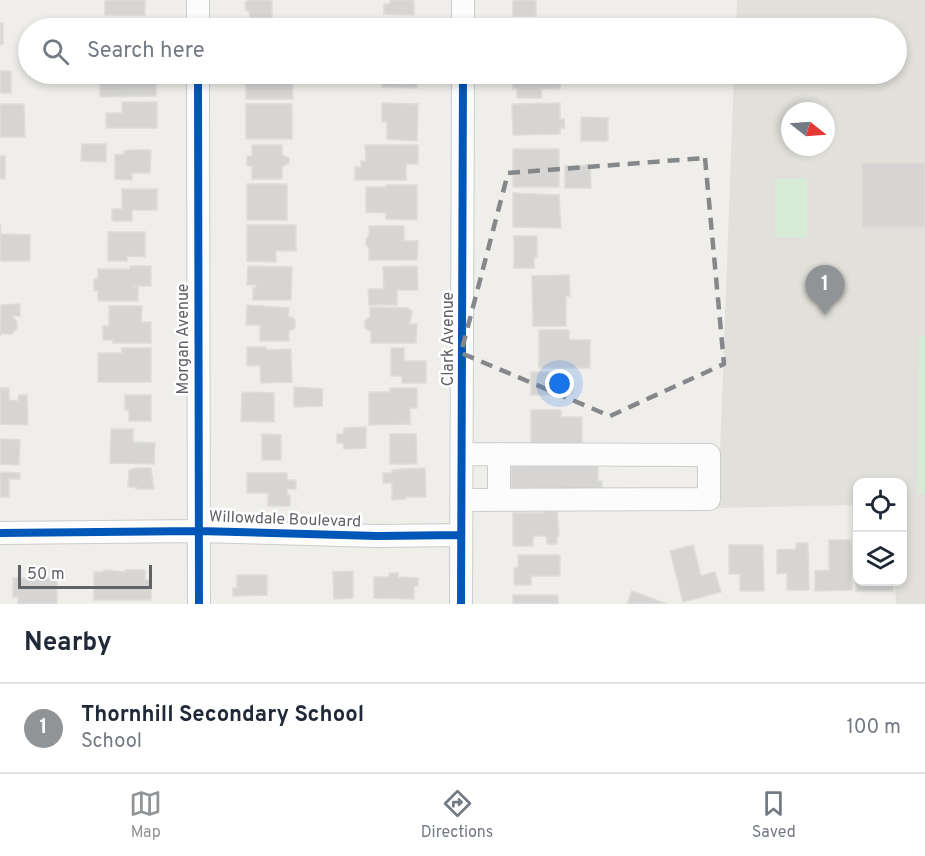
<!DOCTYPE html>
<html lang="en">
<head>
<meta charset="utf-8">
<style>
  body { margin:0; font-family:Overpass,sans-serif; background:#f2f2f3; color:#1f2937 }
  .controls { position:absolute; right:18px; bottom:18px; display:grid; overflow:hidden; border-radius:12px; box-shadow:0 3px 9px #0003 }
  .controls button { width:54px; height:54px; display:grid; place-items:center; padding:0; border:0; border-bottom:2px solid #e0e1e3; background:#fff; color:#1f2937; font:30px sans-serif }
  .compass { position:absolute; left:781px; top:102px; width:54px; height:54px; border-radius:50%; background:#fff; box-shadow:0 3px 9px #0003; rotate:107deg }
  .scale { position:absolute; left:18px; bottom:15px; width:134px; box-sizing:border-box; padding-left:6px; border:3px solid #5f6368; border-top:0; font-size:16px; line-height:21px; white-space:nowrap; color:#5f6368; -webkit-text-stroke:4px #fff; paint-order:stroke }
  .you { position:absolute; left:560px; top:384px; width:21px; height:21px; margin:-15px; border:4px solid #fff; border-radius:50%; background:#1a73e8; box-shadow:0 0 0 9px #1a73e833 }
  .badge { display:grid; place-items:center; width:39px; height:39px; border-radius:50%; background:#919496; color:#fff; font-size:20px; font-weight:700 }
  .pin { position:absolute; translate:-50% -50px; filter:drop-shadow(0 2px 3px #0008) }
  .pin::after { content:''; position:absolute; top:32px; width:21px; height:18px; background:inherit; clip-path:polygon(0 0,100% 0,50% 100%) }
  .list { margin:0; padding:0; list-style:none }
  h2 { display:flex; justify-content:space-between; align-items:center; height:78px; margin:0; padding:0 24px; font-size:26px }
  h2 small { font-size:20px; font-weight:400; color:#747a83 }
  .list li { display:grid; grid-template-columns:39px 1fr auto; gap:18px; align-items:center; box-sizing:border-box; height:90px; padding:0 24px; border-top:2px solid #e0e1e3 }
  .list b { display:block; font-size:22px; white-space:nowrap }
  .list p { margin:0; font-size:20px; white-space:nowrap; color:#747a83 }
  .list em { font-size:20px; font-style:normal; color:#747a83 }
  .icon { flex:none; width:33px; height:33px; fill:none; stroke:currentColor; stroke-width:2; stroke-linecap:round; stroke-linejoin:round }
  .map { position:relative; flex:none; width:925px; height:604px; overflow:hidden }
  .search { position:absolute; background:#fff; box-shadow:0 3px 9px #0003; left:18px; right:18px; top:18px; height:66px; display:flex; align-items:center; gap:15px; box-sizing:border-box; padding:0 21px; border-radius:33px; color:#747a83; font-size:22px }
  .sheet { height:168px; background:#fff }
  nav { display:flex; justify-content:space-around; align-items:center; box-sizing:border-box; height:84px; border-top:2px solid #e0e1e3; background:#fff; font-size:16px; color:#747a83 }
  nav a { display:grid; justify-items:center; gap:3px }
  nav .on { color:#919496 }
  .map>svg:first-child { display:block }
</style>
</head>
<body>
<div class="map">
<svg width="925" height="604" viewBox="0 0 925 604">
  <rect width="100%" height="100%" fill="#efeeea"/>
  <path fill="#e2e0da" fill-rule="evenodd" d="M737,0H925V604H896L895,582H902V482H858L857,505L718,508L734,74H896V28H736ZM790,111H826V147H790Z"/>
  <path fill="#d8ebd6" d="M775,178H807V238H775Z
    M919,336H925V494H918Z"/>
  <path fill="#d6d5d3" stroke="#deddd9" stroke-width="1.5" d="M105,0H145V15H105Z
    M249,0H272V18H250L249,11H246L245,2Z
    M390,0H414V15L384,14V4H390Z
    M513,0H536V16H513Z
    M111,20H151L152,28H111Z
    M594,20H616V28H570L571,22H593Z
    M248,22H291V28H248Z
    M355,22H417V28H356Z
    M0,23H3V44H0Z
    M0,71H11V93H0Z
    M100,74H156V96L100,97Z
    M246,74H292L293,99H246Z
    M382,74H417V88L382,87Z
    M513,74H561L560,89H541L542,98H517V89H513Z
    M122,102H157V128H106V113H122Z
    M382,103L418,104L417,141L387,139V122H382Z
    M560,103V119H564L565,128H560V134L513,135L512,104Z
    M0,104H24L25,137H0Z
    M246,104H292V139H246Z
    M581,117L608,118V141H581Z
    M82,144H106V162L81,161Z
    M252,145H282V155L289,158V163L282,167V179H252V166H247V156H252Z
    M365,145H418V164H406V180H355V167H361V161H366Z
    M513,149H559V187H513Z
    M130,150H151L150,173H132V180L115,179V155L124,154V151Z
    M0,156H5V179H0Z
    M862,163H925V227H862Z
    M590,165L591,188H565V166Z
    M247,184H287V220H247Z
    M386,185H417V220L386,219V213L366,212V187H386Z
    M122,189H157V210H132V221H112V209H122Z
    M513,193L559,195L561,228L513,227Z
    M0,224L1,234L30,235V261H0Z
    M247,225H296V251H276V262L247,261Z
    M369,226H404V240L401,241H418L417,260H369V248L366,245V239L369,235Z
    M108,232H145V257L127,256V261H108Z
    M514,236H537V257H534V268H514Z
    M130,266H151V286H133L138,287V301H98V291H94V279H98V269H130Z
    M248,266L292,267L291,300H253V288H256V285H247Z
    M417,266L418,290H397V305H369L368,289H384L383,267Z
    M569,275L570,296H566V326H533L532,276Z
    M20,304V316H12L17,322V328L11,334H1L0,336L1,305Z
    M247,305L289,308L288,317H292L295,320V328L289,331V341H260V325H246Z
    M109,306H142L141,322H151V343H113V340H103V326H109Z
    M370,307L408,308L412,311L411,319L409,324H417L416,343H371V332L365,328V321L368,318H370Z
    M539,330H569V340H590V368H539Z
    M247,347H266V350L291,349L292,382L261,383L260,365L247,366Z
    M122,348H151V382H98V353H122Z
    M391,348H404V361H426V383H402V376H391Z
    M531,372H566V382H573V393H566V395H531Z
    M294,387L323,389L322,406L294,407Z
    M0,388H9V400L18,401L19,395H27L28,425L0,424Z
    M390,388H417V408H410V424L369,425V392H390Z
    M242,392L274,393V422L241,421Z
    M125,395H151V421H129V410H125Z
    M531,410H561V417H582V446H531Z
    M366,427V448L344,449L343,443H337V434H344V428Z
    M111,429H133V442L155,443L154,464L110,463Z
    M262,434L281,435V460H262Z
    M390,434H416L417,464H390Z
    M0,439L20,440L19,465L0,464Z
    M598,465V481H602V495L512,497L511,466Z
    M136,468H151L154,489H136L137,487H128L129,470Z
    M425,468L426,497H405L406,499L392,500V483H383V473H392V470L404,469Z
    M0,472L20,473V479H9V497H0Z
    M247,473H287V480H296V489H287V495H290V506H268V493H247Z
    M544,509H557L559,536H557V544H547L546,536H533V546H513V513H544Z
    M829,540H851L852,590L815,591V571L829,570Z
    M796,543H808L809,590H787V573L777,574V550L796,549Z
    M693,545L701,576L715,572L721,592L683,602L670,551Z
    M729,545H763L764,591H740V574H729Z
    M518,555H560V576H531V585H514V568H518Z
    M104,570L126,572L125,570H145V580H151V600H94V572H104Z
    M856,570H858V582H893V591H856Z
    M353,571V598L334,599L333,572Z
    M389,573H398V577L418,578V586H414V599L374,598V577H389Z
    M35,575L43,578H57V604H18V597H13V578H32Z
    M237,575H267V595L233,596V588H237Z
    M632,591L667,604H627Z
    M513,595H558V604H513Z"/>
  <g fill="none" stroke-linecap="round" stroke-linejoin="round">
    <g stroke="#cbcccc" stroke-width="24">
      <path id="minor" d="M198,0V28
        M463,28V0
        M198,74L199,604
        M499,454V500
        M461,500L709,499V455L462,454
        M0,533L198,531L377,536L461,535
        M461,604L463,74"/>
    </g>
    <use href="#minor" stroke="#fdfcfc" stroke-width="22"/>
    <g stroke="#fff" stroke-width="11">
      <path id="cycleway" d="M198,74L199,604
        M0,533L198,531L377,536L461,535
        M461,604L463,74"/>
    </g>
    <use href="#cycleway" stroke="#0057b8" stroke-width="8"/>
  </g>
  <path fill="none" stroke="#84888a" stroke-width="4.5" stroke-dasharray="12 8" stroke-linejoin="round" d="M705,158L724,364L610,416L461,353L508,173Z"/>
  <g text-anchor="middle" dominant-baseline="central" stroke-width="5" stroke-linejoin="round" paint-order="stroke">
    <g font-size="16" fill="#5f6368" stroke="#fff">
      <text transform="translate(184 339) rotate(-90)">Morgan Avenue</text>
      <text transform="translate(449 339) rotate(-90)">Clark Avenue</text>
      <text transform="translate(285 520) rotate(2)">Willowdale Boulevard</text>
    </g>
  </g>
</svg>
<div class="controls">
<button><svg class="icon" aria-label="locate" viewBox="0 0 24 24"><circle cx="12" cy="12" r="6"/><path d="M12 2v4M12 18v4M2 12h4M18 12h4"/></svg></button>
<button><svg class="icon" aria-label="layers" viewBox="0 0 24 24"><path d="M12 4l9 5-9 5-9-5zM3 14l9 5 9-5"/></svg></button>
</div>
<svg class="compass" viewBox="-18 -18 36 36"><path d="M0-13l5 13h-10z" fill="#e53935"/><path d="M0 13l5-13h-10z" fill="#747a83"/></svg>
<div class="scale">50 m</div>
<div class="you"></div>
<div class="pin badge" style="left:825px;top:315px">1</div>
<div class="search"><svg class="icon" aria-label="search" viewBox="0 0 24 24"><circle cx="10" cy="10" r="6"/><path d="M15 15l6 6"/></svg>Search here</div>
</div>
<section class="sheet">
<h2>Nearby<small></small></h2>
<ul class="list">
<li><span class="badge">1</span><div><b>Thornhill Secondary School</b><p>School</p></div><em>100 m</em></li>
</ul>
</section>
<nav>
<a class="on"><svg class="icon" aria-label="map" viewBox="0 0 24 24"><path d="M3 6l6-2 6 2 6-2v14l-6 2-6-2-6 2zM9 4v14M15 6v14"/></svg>Map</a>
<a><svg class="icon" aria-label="directions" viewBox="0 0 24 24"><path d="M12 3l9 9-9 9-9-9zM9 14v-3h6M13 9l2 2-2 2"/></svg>Directions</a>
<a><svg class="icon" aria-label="saved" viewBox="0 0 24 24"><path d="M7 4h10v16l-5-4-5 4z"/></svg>Saved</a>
</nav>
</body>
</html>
